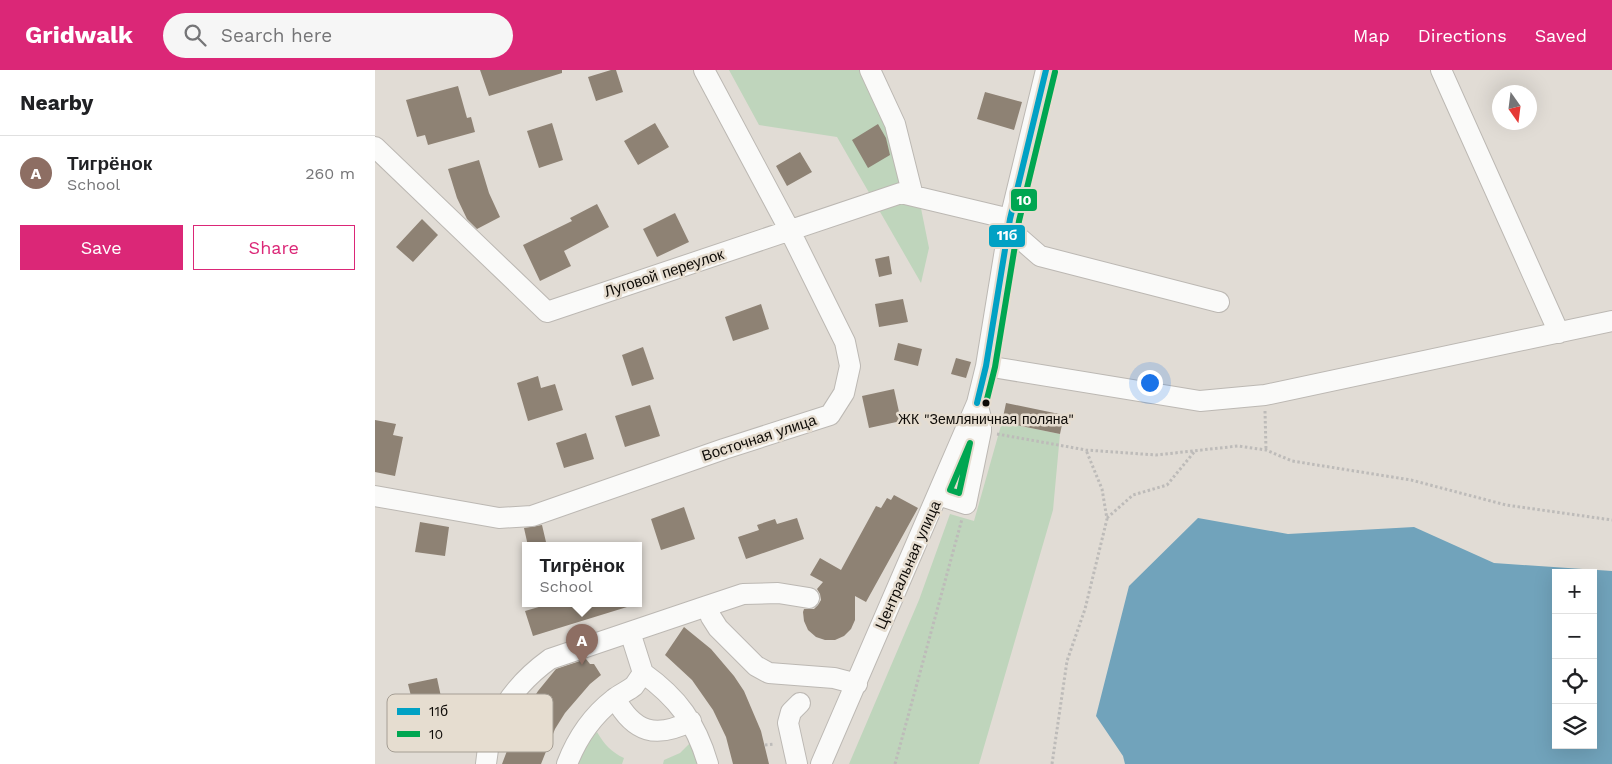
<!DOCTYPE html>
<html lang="en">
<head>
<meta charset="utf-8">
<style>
  body { margin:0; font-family:"Work Sans",sans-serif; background:#f6f6f6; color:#202124 }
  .controls { position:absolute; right:15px; bottom:15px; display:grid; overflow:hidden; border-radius:0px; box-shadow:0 5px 20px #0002 }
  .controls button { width:45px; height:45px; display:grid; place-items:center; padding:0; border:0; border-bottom:1px solid #e0e0e0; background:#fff; color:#202124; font:25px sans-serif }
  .compass { position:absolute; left:1117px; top:15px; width:45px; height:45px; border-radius:50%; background:#fff; box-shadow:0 5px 20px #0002; rotate:166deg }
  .you { position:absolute; left:774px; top:312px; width:18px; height:18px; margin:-12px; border:4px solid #fff; border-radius:50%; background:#1a73e8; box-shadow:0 0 0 8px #1a73e833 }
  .badge { display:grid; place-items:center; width:32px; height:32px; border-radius:50%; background:#db2777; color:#fff; font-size:16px; font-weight:700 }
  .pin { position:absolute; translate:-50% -41px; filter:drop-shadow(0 1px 2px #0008) }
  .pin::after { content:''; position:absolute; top:26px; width:18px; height:15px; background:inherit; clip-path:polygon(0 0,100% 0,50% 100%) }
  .popup { position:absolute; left:147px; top:472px; width:120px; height:65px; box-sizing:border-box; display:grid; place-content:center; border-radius:0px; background:#fff; filter:drop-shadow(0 1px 4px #0005); font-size:16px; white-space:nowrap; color:#757577 }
  .popup b { font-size:19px; color:#202124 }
  .popup::after { content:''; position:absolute; left:50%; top:100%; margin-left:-10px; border:10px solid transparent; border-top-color:#fff }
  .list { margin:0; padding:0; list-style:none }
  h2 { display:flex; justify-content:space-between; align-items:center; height:65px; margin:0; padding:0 20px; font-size:21px }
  h2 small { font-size:16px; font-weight:400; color:#757577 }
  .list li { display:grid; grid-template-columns:32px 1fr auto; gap:15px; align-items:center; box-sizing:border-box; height:75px; padding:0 20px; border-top:1px solid #e0e0e0 }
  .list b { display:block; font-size:19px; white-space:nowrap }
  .list p { margin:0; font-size:16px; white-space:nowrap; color:#757577 }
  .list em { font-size:16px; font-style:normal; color:#757577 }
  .actions { display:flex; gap:10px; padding:15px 20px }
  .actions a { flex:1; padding:11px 0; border:1px solid #db2777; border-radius:0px; text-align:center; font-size:18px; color:#db2777 }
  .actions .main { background:#db2777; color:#fff }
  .icon { flex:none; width:28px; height:28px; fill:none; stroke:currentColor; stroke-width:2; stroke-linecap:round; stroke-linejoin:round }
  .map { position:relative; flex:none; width:1237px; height:694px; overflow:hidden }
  header { display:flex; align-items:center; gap:30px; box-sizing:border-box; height:70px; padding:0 25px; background:#db2777; color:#fff }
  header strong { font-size:24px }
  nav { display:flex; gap:28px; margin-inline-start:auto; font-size:18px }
  .search { width:350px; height:45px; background:#f6f6f6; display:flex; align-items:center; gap:12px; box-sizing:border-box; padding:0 18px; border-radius:28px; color:#757577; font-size:19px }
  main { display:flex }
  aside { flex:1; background:#fff }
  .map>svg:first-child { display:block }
</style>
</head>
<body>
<header>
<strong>Gridwalk</strong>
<div class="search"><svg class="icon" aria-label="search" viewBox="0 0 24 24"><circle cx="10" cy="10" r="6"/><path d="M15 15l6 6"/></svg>Search here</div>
<nav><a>Map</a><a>Directions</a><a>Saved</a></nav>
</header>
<main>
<aside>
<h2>Nearby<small></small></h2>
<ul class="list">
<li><span class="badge" style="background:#8d6e63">A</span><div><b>Тигрёнок</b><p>School</p></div><em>260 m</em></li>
</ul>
<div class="actions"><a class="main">Save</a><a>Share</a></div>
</aside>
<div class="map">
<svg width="1237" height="694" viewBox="0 0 1237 694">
  <rect width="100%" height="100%" fill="#e1dcd5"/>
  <path fill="#bfd5bc" d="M354,0H503L527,44L554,178L546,213L462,67L384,55Z
    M627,352L685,364L678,440L604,694H474L544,530L575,444L599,451Z
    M222,662C229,674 236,682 249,688L247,694H201L212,674Z
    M315,673L323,694H288L289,690L305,683Z"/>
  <path fill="#71a3bb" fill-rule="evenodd" d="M823,448L913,464L1039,457L1119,493L1237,501V694H750L748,686L721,646L754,516ZM1181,503H1218V675H1181Z"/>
  <path fill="#8e8274" d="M105,0H187V3L114,26Z
    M236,0H241L248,22L221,31L213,7Z
    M83,16L92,48L96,47L100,62L53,75L50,65L42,67L31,30Z
    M610,22L647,32L639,60L602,49Z
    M177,53L188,90L164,98L152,61Z
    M280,53L294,77L263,95L249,71Z
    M503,54L511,68L515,85L493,98L477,70Z
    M425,82L437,102L412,116L401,96Z
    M104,90L114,123L125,147L102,159L92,149L82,128L73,99Z
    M222,134L234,157L189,181L196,196L165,211L148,175L197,151L195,148Z
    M300,143L314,172L282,187L268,159Z
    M47,149L63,165L38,192L21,177Z
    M514,186L517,204L504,207L500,189Z
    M528,229L533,252L504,257L500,234Z
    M386,234L394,259L358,271L350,247Z
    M523,273L547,279L543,296L519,290Z
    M268,277L279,309L257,316L247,285Z
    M581,288L596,292L591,308L576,304Z
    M163,306L166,318L180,314L188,340L153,351L142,313Z
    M519,319L526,351L494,358L487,326Z
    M631,333L689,345L685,364L627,352Z
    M275,335L285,366L250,377L240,346Z
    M0,350L21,354L18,365L28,367L20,406L0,402Z
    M211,363L219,389L189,398L181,373Z
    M519,425L543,438L491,532L480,526V550L476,559L469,566L460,570H450L441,567L433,560L429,551L428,542L429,539H439L443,535L446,530L445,524L442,519L448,512L435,505L445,488L466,500L501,436L506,438L512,428L516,430Z
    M309,437L320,469L286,480L276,449Z
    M422,448L429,469L371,489L363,467L384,460L382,455L400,449L402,454Z
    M45,452L74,457L70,486L40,482Z
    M167,455L171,472L153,476L149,458Z
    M174,534H251L252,537L158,566L150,541Z
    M309,557L336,579L359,606L369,621L386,661L394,694H358L351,667L338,640L317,610L290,585Z
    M211,589L215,594H219L226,605L215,614L190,643L180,659L166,694H127L143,652L163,621L181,599Z
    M62,608L68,636L40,642L33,614Z"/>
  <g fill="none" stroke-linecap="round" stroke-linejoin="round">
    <g stroke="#bcb8b3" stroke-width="22">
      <path id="minor" d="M495,0L520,54L538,126
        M1066,0L1184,263
        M0,77L172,242L526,123L635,149
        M634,159L665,186L844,232
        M611,296L825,331L890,325L1237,251
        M563,425L591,434L606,361V348L602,333
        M0,426L124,448L157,446L349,379L455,345L469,323L475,296L470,272L415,161L329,0
        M332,536L368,524L403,523L434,528
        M255,562L268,603
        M240,628C259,663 281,669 316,651
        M111,694C115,649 139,615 175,589L332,536L336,547L343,558L381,596L394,603L459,608L482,614
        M192,694C202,668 217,646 239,629C245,624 253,621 259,616C262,612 265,607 268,603C303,628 321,653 333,694
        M422,694L413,653L416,642L425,633
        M446,694L602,333L611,296L635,149L671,0"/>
    </g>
    <path stroke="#bdbbb9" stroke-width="3" stroke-dasharray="2.5 2.5" stroke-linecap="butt" d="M890,341L891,380
      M622,364L711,380L781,385L863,376L891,380L917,391L1036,410L1131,435L1237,450
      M732,448L758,425L792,415L820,381
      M390,675L400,674
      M520,694L587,449
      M677,694L692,591L710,539L732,449L727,419L711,380"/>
    <use href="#minor" stroke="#fafaf9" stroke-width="20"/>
    <g stroke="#e6ddd0" stroke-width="10">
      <path id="bus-1" d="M602,333L611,296L635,149L671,0"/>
    </g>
    <g stroke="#e6ddd0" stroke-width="10">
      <path id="bus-2" d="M611,333L620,297L644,151L680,2
        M595,373L584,423L575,420Z"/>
    </g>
    <use href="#bus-1" stroke="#01a1c4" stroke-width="6"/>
    <use href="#bus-2" stroke="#00a651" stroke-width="6"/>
  </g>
  <circle fill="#0e0b07" stroke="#e6ddd0" stroke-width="2" cx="611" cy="333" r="4.5"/>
  <g text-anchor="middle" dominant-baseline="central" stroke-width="5" stroke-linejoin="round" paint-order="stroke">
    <g font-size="14" fill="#0e0b07" stroke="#e6ddd0">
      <text x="611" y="349">ЖК "Земляничная поляна"</text>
    </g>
    <g font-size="15" fill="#0e0b07" stroke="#e6ddd0">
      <text transform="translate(289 203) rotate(-18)">Луговой переулок</text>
      <text transform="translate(384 368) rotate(-18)">Восточная улица</text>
      <text transform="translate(533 495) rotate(-66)">Центральная улица</text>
    </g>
  </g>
  <rect x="12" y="624" width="166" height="58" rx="8" fill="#e6ddd0" stroke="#a59e94" stroke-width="1"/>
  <rect x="22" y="638" width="23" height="7" fill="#01a1c4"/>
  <rect x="22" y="661" width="23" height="6" fill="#00a651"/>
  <g font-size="14" fill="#0e0b07">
    <text x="54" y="646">11б</text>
    <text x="54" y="669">10</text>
  </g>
  <g stroke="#e6ddd0" stroke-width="2">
    <rect x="635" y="118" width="28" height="24" rx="5" fill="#00a651"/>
    <rect x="613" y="154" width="38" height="24" rx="5" fill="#01a1c4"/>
  </g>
  <g font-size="14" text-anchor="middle" font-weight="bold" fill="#fff">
    <text x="649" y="135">10</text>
    <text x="632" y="170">11б</text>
  </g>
</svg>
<div class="controls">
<button>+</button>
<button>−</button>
<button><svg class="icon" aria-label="locate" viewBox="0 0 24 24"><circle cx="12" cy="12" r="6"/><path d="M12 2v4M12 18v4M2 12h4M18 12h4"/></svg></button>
<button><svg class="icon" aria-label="layers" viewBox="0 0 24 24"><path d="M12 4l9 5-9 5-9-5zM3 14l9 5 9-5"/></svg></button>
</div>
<svg class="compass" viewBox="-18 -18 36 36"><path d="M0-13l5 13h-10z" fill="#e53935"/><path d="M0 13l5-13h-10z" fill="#757577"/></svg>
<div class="you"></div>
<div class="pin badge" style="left:207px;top:595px;background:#8d6e63">A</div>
<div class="popup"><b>Тигрёнок</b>School</div>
</div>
</main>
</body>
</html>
